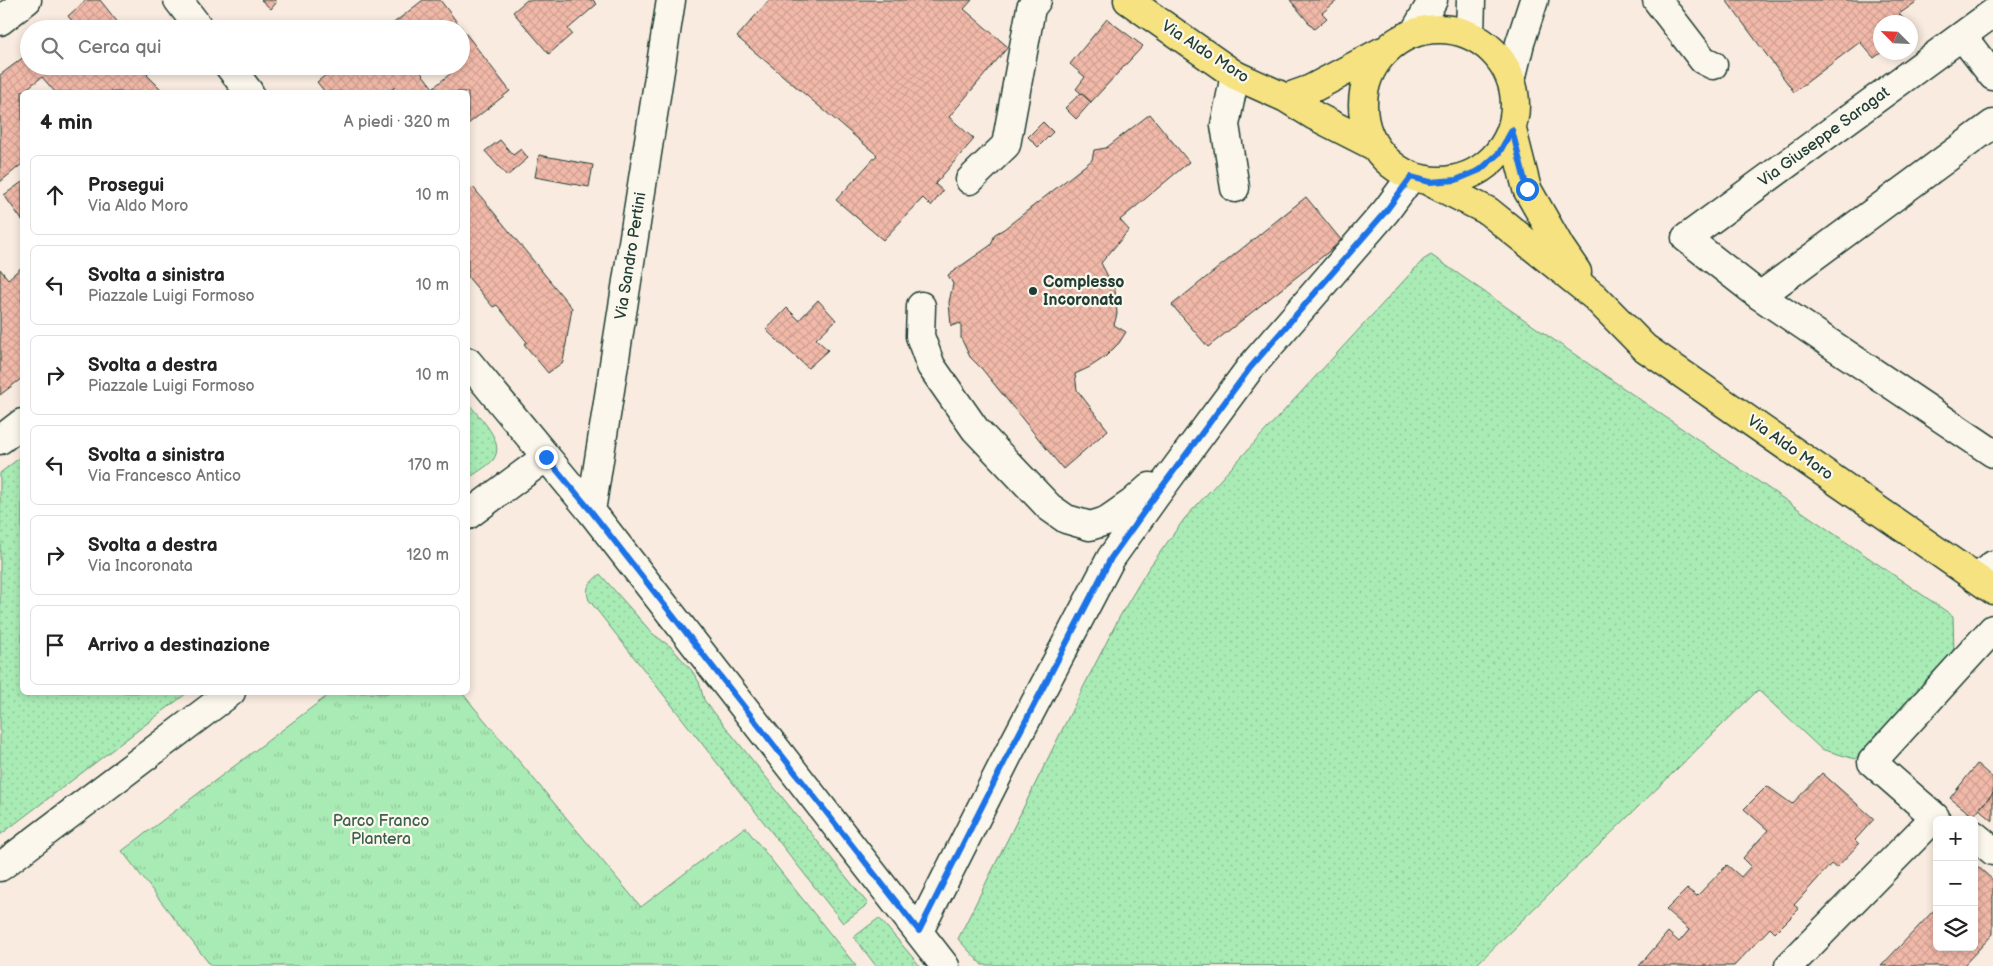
<!DOCTYPE html>
<html lang="it">
<head>
<meta charset="utf-8">
<style>
  body { margin:0; font-family:"Balsamiq Sans",sans-serif; background:#f2f2f2; color:#222 }
  .controls { position:absolute; right:15px; bottom:15px; display:grid; overflow:hidden; border-radius:8px; box-shadow:0 2px 8px #0003 }
  .controls button { width:45px; height:45px; display:grid; place-items:center; padding:0; border:0; border-bottom:1px solid #e0e0e0; background:#fff; color:#222; font:25px sans-serif }
  .compass { position:absolute; left:1873px; top:15px; width:45px; height:45px; border-radius:50%; background:#fff; box-shadow:0 2px 8px #0003; rotate:294deg }
  .stop { position:absolute; width:15px; height:15px; margin:-11px; border:4px solid #1a73e8; border-radius:50%; background:#fff }
  .stop.end { background:#1a73e8; border-color:#fff; box-shadow:0 1px 5px #0008 }
  .list { margin:0; padding:0; list-style:none }
  h2 { display:flex; justify-content:space-between; align-items:center; height:65px; margin:0; padding:0 20px; font-size:21px }
  h2 small { font-size:16px; font-weight:400; color:#767676 }
  .list li { display:grid; grid-template-columns:32px 1fr auto; gap:15px; align-items:center; box-sizing:border-box; height:80px; margin:0 10px 10px; padding:0 10px; border:1px solid #e0e0e0; border-radius:8px }
  .list b { display:block; font-size:19px; white-space:nowrap }
  .list p { margin:0; font-size:16px; white-space:nowrap; color:#767676 }
  .list em { font-size:16px; font-style:normal; color:#767676 }
  .icon { flex:none; width:28px; height:28px; fill:none; stroke:currentColor; stroke-width:2; stroke-linecap:round; stroke-linejoin:round }
  .map { position:relative; flex:none; width:1993px; height:966px; overflow:hidden }
  .search { position:absolute; background:#fff; box-shadow:0 2px 8px #0003; left:20px; top:20px; width:450px; height:55px; display:flex; align-items:center; gap:12px; box-sizing:border-box; padding:0 18px; border-radius:28px; color:#767676; font-size:19px }
  .panel { position:absolute; background:#fff; box-shadow:0 2px 8px #0003; left:20px; top:90px; width:450px; height:605px; border-radius:8px }
  .map>svg:first-child { display:block }
</style>
</head>
<body>
<div class="map">
<svg width="1993" height="966" viewBox="0 0 1993 966">
  <defs>
    <pattern id="grass-dots" width="8" height="8" patternUnits="userSpaceOnUse" patternTransform="scale(1.25)"><rect width="8" height="8" fill="#a9ebb5"/><path d="M2 2h.1M6 6h.1" fill="none" stroke="#91ca9c" stroke-width="1.8" stroke-linecap="round"/></pattern>
    <pattern id="park-tufts" width="24" height="20" patternUnits="userSpaceOnUse" patternTransform="scale(1.25)"><rect width="24" height="20" fill="#a9ebb5"/><path d="M3 7l-1-3M5 7V3M7 7l1-3M15 17l-1-3M17 17v-4M19 17l1-3" fill="none" stroke="#91ca9c"/></pattern>
    <pattern id="building-cross-hatch" width="8" height="8" patternUnits="userSpaceOnUse" patternTransform="scale(1.25)"><rect width="8" height="8" fill="#f2b9a9"/><path d="M0 0l8 8M0 8l8-8" fill="none" stroke="#cfa092"/></pattern>
  </defs>
  <rect width="100%" height="100%" fill="#f9ebdf"/>
  <filter id="ink" filterUnits="userSpaceOnUse"><feTurbulence type="fractalNoise" baseFrequency=".02" numOctaves="2"/><feDisplacementMap in="SourceGraphic" scale="10" xChannelSelector="R" yChannelSelector="G"/><feConvolveMatrix kernelMatrix="1 2 1 2 8 2 1 2 1" color-interpolation-filters="sRGB"/></filter>
  <g filter="url(#ink)">
    <path fill="url(#grass-dots)" stroke="#649474" d="M1431,255L1953,616L1954,655L1855,759L1821,749L1758,690L1475,966L982,965L958,939L1085,684L1120,616L1148,569L1185,518L1423,260Z
      M468,403C478,416 507,442 493,460C487,467 475,473 468,479Z
      M22,456V692L187,693L0,835V473Z
      M600,574L653,634L671,647L692,671L699,682L704,700L868,904L843,923L589,600C584,587 591,582 600,574Z
      M879,918L920,966H876L854,937Z"/>
    <path fill="url(#park-tufts)" stroke="#649474" d="M331,693H462L641,907L745,827L856,966H211L122,851Z"/>
    <path fill="url(#building-cross-hatch)" stroke="#1f3d34" d="M86,0H100L123,29H66L73,22L68,16Z
      M261,0H275L276,3L271,9Z
      M423,0H440L510,91L468,124V92H400L396,87L388,92H325L317,82L337,66H423L419,70L433,88L451,73L445,66H461V29H386Z
      M527,0H593L597,4L568,29L572,34L549,54L513,12Z
      M769,0H972L964,9L1008,47L949,117L974,139L935,184L943,191L931,206L923,198L883,240L836,200L877,155L737,37Z
      M1290,0H1338L1322,13L1327,18L1314,29Z
      M1726,0H1919L1899,14L1907,22H1880L1882,52L1874,58L1860,42L1794,92Z
      M1107,19L1143,46L1091,102L1076,89L1085,77L1070,64Z
      M29,53V66H145L144,67L149,73L147,75L164,92H55L42,77L22,92V164L0,182V75Z
      M1081,93L1091,102L1076,119L1065,108Z
      M1150,114L1189,162L1120,220L1129,230L1101,263L1115,290L1117,314L1114,325L1126,332L1119,343L1105,357L1090,367L1075,374L1077,390L1108,430L1063,469L982,369L970,357L961,338V323L951,326L949,302L953,284L948,275L991,245L995,234L1004,229L1092,160L1094,150L1106,148Z
      M1043,122L1053,132L1038,147L1028,137Z
      M500,140L513,155L521,149L528,158L507,176L485,151Z
      M539,155L593,165L589,187L535,177Z
      M22,182V220L4,195Z
      M473,187L572,308L563,362L548,373L524,344L527,342L497,305L493,307L468,277V192Z
      M1306,197L1342,241L1208,347L1172,305Z
      M22,267V378L0,395V269L8,279Z
      M818,300L836,320L816,339L828,350L808,368L766,330L787,308L799,320Z
      M1977,764L1993,778V793L1973,816L1950,798Z
      M1822,773L1874,819L1855,840L1859,844L1836,868L1831,864L1794,905L1799,909L1775,933L1770,928L1734,966H1639L1668,932L1679,942L1689,930L1666,910L1687,889L1697,896L1727,865L1741,877L1751,866L1743,858L1768,830L1744,809L1767,786L1792,804Z
      M1993,793V821L1979,809Z
      M1976,865L1993,880V934L1963,966H1881L1937,907V947H1974V867Z"/>
    <g fill="none" stroke-linecap="round" stroke-linejoin="round">
      <g stroke="#1f3d34" stroke-width="31">
        <path id="minor" d="M178,0L200,29
          M1657,0L1703,60L1713,65
          M1993,13L1686,238L1760,296L1993,453
          M0,21L27,0
          M1414,33L1433,0
          M1470,35L1471,0
          M1962,36L1993,76
          M229,66L249,92
          M1235,75L1225,125L1235,188
          M1511,80L1520,43L1534,0
          M970,180L1006,145L1031,8L1037,0
          M1760,296L1993,124
          M921,306L920,336L931,366L975,429L1049,507L1066,519L1090,526L1106,521L1132,503L1150,487
          M468,362L591,511L945,966
          M0,440L22,423
          M591,511L671,0
          M468,515L546,457
          M1977,578L1993,565
          M1974,835L1993,851
          M0,867L231,692
          M919,931L1011,749L1111,558L1156,495L1250,368L1386,211L1411,177
          M1789,966L1935,817L1872,762L1993,629"/>
      </g>
      <g stroke="#1f3d34" stroke-width="31">
        <path id="major" d="M1128,0L1235,75L1286,98L1315,116L1374,146
          M1363 105a76 76 0 1 1 152 0a76 76 0 1 1-152 0Z
          M1286,98L1311,89L1383,51
          M1512,130L1527,189L1560,247L1577,272
          M1430,182L1488,211L1595,297L1645,348L1993,590"/>
      </g>
      <use href="#minor" stroke="#fbf7ec" stroke-width="28"/>
      <use href="#major" stroke="#f6e281" stroke-width="28"/>
    </g>
  </g>
  <g fill="none" stroke-linecap="round" stroke-linejoin="round" filter="url(#ink)">
    <path stroke="#1a73e8" stroke-width="6" d="M546,457L591,511L919,931L1011,749L1111,558L1156,495L1250,368L1386,211L1411,177L1430,182L1456,180L1480,170L1499,153L1512,130L1527,189"/>
  </g>
  <circle fill="#1f3d34" stroke="#fbf7ec" stroke-width="2" cx="1033" cy="291" r="5"/>
  <g text-anchor="middle" dominant-baseline="central" stroke-width="4.5" stroke-linejoin="round" paint-order="stroke">
    <g font-size="16" fill="#1f3d34" stroke="#fbf7ec">
      <text transform="translate(1205 52) rotate(33)">Via Aldo Moro</text>
      <text transform="translate(1824 137) rotate(-36)">Via Giuseppe Saragat</text>
      <text transform="translate(631 256) rotate(-81)">Via Sandro Pertini</text>
      <text transform="translate(1790 448) rotate(35)">Via Aldo Moro</text>
    </g>
    <g font-size="16" font-weight="bold" fill="#1f3d34" stroke="#fbf7ec" text-anchor="start">
      <text x="1043" y="282">Complesso<tspan x="1043" dy="18">Incoronata</tspan></text>
    </g>
    <g font-size="16" fill="#3b604e" stroke="#fbf7ec">
      <text x="381" y="821">Parco Franco<tspan x="381" dy="18">Plantera</tspan></text>
    </g>
  </g>
</svg>
<div class="controls">
<button>+</button>
<button>−</button>
<button><svg class="icon" aria-label="layers" viewBox="0 0 24 24"><path d="M12 4l9 5-9 5-9-5zM3 14l9 5 9-5"/></svg></button>
</div>
<svg class="compass" viewBox="-18 -18 36 36"><path d="M0-13l5 13h-10z" fill="#e53935"/><path d="M0 13l5-13h-10z" fill="#767676"/></svg>
<div class="stop" style="left:1527px;top:189px"></div>
<div class="stop end" style="left:546px;top:457px"></div>
<div class="search"><svg class="icon" aria-label="search" viewBox="0 0 24 24"><circle cx="10" cy="10" r="6"/><path d="M15 15l6 6"/></svg>Cerca qui</div>
<section class="panel">
<h2>4 min<small>A piedi · 320 m</small></h2>
<ul class="list">
<li><svg class="icon" aria-label="ahead" viewBox="0 0 24 24"><path d="M12 20V5M6 11l6-6 6 6"/></svg><div><b>Prosegui</b><p>Via Aldo Moro</p></div><em>10 m</em></li>
<li><svg class="icon" aria-label="left" viewBox="0 0 24 24"><path d="M17 20v-9H6M10 6l-5 5 5 5"/></svg><div><b>Svolta a sinistra</b><p>Piazzale Luigi Formoso</p></div><em>10 m</em></li>
<li><svg class="icon" aria-label="right" viewBox="0 0 24 24"><path d="M7 20v-9h11M14 6l5 5-5 5"/></svg><div><b>Svolta a destra</b><p>Piazzale Luigi Formoso</p></div><em>10 m</em></li>
<li><svg class="icon" aria-label="left" viewBox="0 0 24 24"><path d="M17 20v-9H6M10 6l-5 5 5 5"/></svg><div><b>Svolta a sinistra</b><p>Via Francesco Antico</p></div><em>170 m</em></li>
<li><svg class="icon" aria-label="right" viewBox="0 0 24 24"><path d="M7 20v-9h11M14 6l5 5-5 5"/></svg><div><b>Svolta a destra</b><p>Via Incoronata</p></div><em>120 m</em></li>
<li><svg class="icon" aria-label="arrive" viewBox="0 0 24 24"><path d="M6 21V4h12l-3 4 3 4H6"/></svg><div><b>Arrivo a destinazione</b></div></li>
</ul>
</section>
</div>
</body>
</html>
